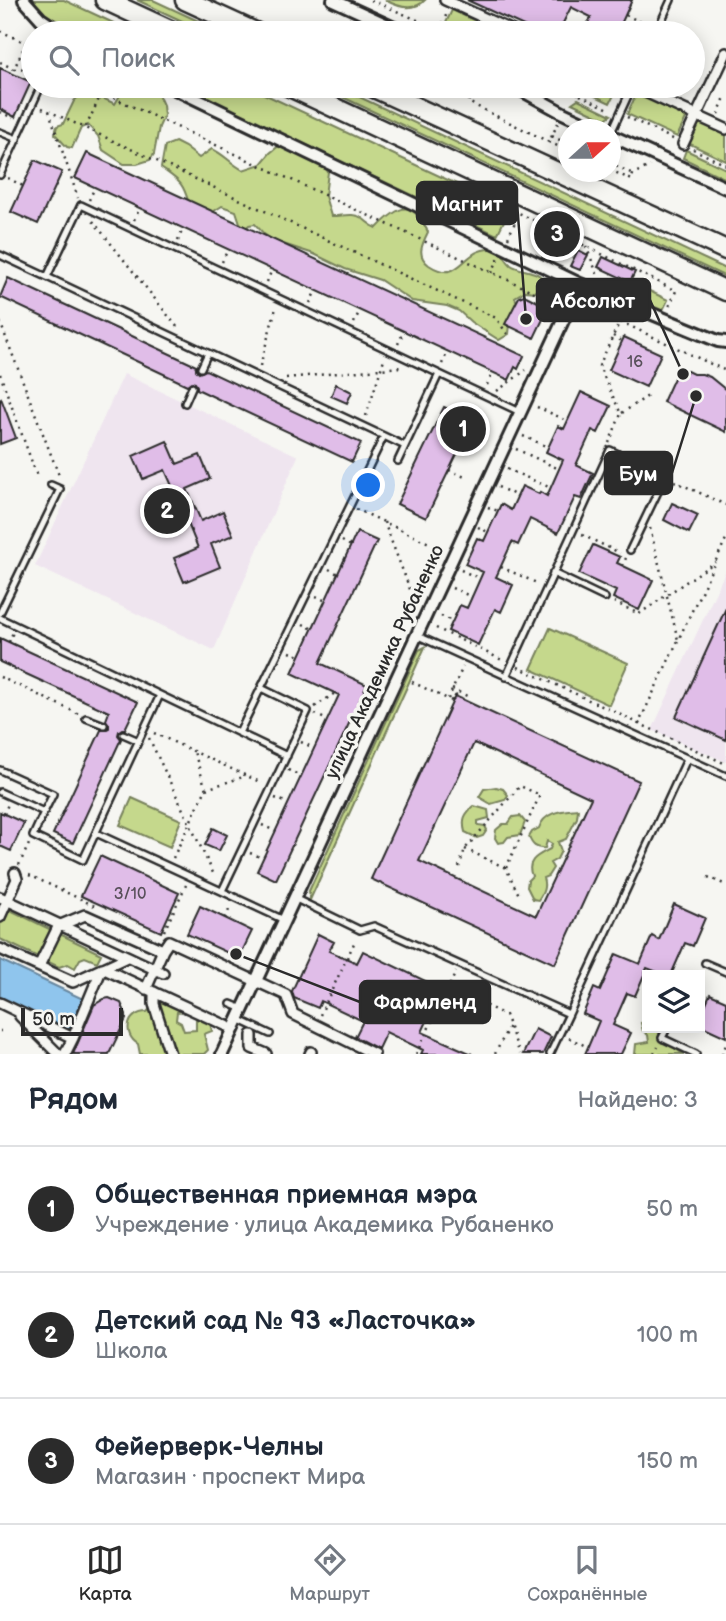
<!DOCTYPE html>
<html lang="ru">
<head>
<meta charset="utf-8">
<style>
  body { margin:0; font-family:"Balsamiq Sans",sans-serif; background:#f2f2f3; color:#1f2937 }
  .controls { position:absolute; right:21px; bottom:21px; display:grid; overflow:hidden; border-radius:0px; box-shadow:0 4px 18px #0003 }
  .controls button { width:63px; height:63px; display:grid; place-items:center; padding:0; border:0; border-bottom:2px solid #e0e1e3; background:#fff; color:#1f2937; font:35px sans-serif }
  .compass { position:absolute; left:558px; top:119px; width:63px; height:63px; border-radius:50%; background:#fff; box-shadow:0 4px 18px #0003; rotate:69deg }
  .scale { position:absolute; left:21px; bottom:18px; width:102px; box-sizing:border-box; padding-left:7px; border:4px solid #2b2b2b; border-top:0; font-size:19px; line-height:24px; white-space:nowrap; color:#2b2b2b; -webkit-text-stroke:5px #f6f6f2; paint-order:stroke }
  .you { position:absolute; left:369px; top:486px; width:24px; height:24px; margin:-18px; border:5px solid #fff; border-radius:50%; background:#1a73e8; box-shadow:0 0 0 10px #1a73e833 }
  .badge { display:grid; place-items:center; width:46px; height:46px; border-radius:50%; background:#2b2b2b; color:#fff; font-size:23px; font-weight:700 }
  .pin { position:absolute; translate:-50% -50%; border:4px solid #fff; box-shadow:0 2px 7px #0006 }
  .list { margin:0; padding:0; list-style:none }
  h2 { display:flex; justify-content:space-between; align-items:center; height:91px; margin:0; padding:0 28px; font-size:30px }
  h2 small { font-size:23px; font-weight:400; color:#747a83 }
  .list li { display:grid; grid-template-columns:46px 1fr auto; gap:21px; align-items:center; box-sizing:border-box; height:126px; padding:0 28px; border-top:2px solid #e0e1e3 }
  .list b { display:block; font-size:26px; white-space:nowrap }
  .list p { margin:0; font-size:23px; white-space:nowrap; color:#747a83 }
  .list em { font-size:23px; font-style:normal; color:#747a83 }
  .icon { flex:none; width:38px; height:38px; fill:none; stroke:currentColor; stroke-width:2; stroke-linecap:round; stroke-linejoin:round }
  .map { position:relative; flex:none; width:726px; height:1054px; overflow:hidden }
  .search { position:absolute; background:#fff; box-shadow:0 4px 18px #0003; left:21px; right:21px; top:21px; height:77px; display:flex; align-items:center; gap:18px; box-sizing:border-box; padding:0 24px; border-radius:38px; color:#747a83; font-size:26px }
  .sheet { height:469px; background:#fff }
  nav { display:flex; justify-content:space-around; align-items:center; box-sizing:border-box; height:98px; border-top:2px solid #e0e1e3; background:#fff; font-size:19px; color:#747a83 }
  nav a { display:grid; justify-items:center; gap:4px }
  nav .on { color:#2b2b2b }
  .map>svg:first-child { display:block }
</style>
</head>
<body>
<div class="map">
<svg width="726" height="1054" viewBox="0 0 726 1054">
  <rect width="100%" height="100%" fill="#f6f6f2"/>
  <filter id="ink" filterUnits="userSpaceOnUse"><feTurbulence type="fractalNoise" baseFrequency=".0143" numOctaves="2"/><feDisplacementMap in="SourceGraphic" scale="14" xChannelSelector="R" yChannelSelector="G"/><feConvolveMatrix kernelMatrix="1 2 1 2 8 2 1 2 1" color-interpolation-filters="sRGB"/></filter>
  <g filter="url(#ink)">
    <path fill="#efe5ef" d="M124,374L298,456L214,650L35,566Z
      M726,570V762L652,730Z"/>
    <path fill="#c5d88c" stroke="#78825c" stroke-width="2" d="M32,0H64L135,33H71L57,27Z
      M137,0H153L224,33H208Z
      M385,0H425C414,12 398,7 385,0Z
      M452,10L480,23L484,33H457L444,27Z
      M129,86H146L157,92L163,105L164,116L159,127L154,154L150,160L137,164H124L103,150L98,136L88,125L81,128L72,148L67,147L55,134L57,126L63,124L74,101L81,94L96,95L115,104L123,90Z
      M182,86H247L510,209L497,235Z
      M319,86H336L726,269V277Z
      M596,86L618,87L610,103L587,92Z
      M637,93L687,116L677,137L627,114Z
      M578,99L611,115L605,119L572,103Z
      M698,121L723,133L726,129V161L688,143Z
      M175,142L185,147L199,158L212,149C224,154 231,164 243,170L261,164L270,153L280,145L322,163L328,172L325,196L331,216C340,217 353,212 362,218C368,222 369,225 377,228C400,204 412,199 428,232C422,244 416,256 429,265C461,286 462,248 491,249C503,249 504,259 511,265C518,270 529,270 537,274C543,277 548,283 553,288L554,296L552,299L536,292L525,291L515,297L519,309L510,324L509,334L499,340L471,322L459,311L447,306L412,301L380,280L345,269L314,254L274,241L264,234L255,224L249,225L246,228L240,223L236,211L222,206L211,213L189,204C183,182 179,181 161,168L165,146Z
      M686,150L726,169V179L683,158Z
      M629,281L668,300L662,312L623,293Z
      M550,628L628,663L609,705L531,669Z
      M425,647L310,900L309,891L419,650Z
      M496,787L503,789L508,795L505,800L491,804L479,797L484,789Z
      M132,798L181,820L170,847L120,825Z
      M474,806L488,810L489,818L478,821V825L485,826L487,830L483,836L477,838L465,832C462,820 464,814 474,806Z
      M578,809L577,818L566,839L558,842L561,851L557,859L550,863L553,868L548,876L543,878C546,887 543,893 538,900L533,899L527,887L528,880L532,876C525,860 539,855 550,849L552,844L547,841L545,848C536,849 532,845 529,837L532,832L539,828C545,811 562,811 578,809Z
      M520,816L525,822L520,835L508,837L504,842L498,843L495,838L496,830L503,824H508L513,817Z
      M0,905L101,954L97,962L85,957L80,959L75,968L68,964L59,967L0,939Z
      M160,999L185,1011L177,1012L176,1020L181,1023L184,1031L196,1030V1020C201,1018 204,1018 209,1020L212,1031L204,1034L208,1050L204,1054H140L138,1044C122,1034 127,1012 147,1012Z
      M647,1021V1028H664L659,1033V1040L662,1043H667L683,1054H635L636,1044L649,1042L648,1035L643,1031L641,1023Z"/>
    <path fill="#8fc5ed" stroke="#67879f" stroke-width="2" d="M0,960L83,999L68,1031L0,999Z"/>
    <path fill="#e0bde8" stroke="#2b2b2b" stroke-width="2" fill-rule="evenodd" d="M467,0H632L617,33H593L585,29L591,17L571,7L558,33H539Z
      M0,68L31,82L15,117L0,109Z
      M87,153L524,356L518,369L515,367L509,380L75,178Z
      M35,160L62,172L38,224L11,212Z
      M550,225L569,234L564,244L545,235Z
      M578,250L588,255L580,270L570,266Z
      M603,257L635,272L630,282L598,267Z
      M8,278L196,366V370L199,373L206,370L361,443L352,462L197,389V386L195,383L191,382L187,385L0,297Z
      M524,295L542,304L546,313L534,338L505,324L519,297Z
      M624,337L661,354L646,387L609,370Z
      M679,367L693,374H702L710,377L726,390V432L663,402Z
      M336,384L352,392L347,403L331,396Z
      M581,392L611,406L598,433L592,430L576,465L593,473L581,499L575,497L558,533L530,519L518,545L512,542L496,577L513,585L501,612L495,609L478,645L448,631L460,605L467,608L483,572L465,564L477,538L484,541L501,504L511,510L522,486L539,494L540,492L547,496L563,460L546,452L558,426L564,429Z
      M1,398L16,438L0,444V399Z
      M444,407L473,421L426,518L397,504Z
      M167,441L177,464L200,455L210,479L187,489L201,521L223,511L233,535L211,544L220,567L184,582L174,558L198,548L187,521L164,531L154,507L177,497L165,470L143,479L133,456Z
      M672,503L698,515L689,533L664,520Z
      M357,532L377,541L320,663L367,685L276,880L257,871L339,695L292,673Z
      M593,545L620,557L617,563L653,580L639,610L613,598L616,591L579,574Z
      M726,608V740L676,717Z
      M0,638L138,702L125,729H122L119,731L118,735L121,739L73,843L53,834L101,730H105L109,728V724L106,720L109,712L0,662Z
      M455,696L639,781L555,964L371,879ZM474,743L591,798L536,916L419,861Z
      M0,812L24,823L11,851L0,846Z
      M213,828L227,835L219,851L205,845Z
      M100,856L179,893L161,932L81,896Z
      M674,904L705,918L693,946L685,943L671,975H665L647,968L635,996L627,993L613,1025L631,1033L621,1054H585L599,1021L583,1014L594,988L600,991L616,954L640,964L652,936L659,940Z
      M200,906L252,931L239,958L187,934Z
      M318,934L334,942L329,951L357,963L363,951L442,989L422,1032L472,1054H421L423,1050L386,1032L378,1049L355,1037L363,1021L321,1001L318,1008L294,998L292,991Z
      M710,994L726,1001V1037L700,1025V1017Z
      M109,998L121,1003L126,1014V1019L109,1054H73L94,1005L104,999Z
      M535,1029L551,1037L543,1054H523Z"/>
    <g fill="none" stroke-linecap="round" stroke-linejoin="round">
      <g stroke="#2b2b2b" stroke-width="10">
        <path id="service" d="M656,33L671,0
          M0,132L17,139
          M610,135L632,87
          M0,175L41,86
          M0,255L47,277L81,205L520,412
          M47,277L405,446
          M201,368L208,353
          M185,403L192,387
          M398,461L439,374
          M553,573L605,598
          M0,613L60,489L51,485
          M0,618L287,756
          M416,635L726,776
          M506,677L610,450L665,477L630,550
          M86,718L104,725
          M239,733L384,436
          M123,734L139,741
          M0,770L53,794L44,812
          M0,792L44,812L33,836L83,860L160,695
          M96,833L284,920
          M222,891L308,711L261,688
          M294,898L360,930L374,926L569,1014L687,759
          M705,963L726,972
          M231,1004L243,1009
          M238,1019L270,1034
          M667,1028L662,1038L696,1054
          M550,1054L569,1014"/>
      </g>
      <g stroke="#2b2b2b" stroke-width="14">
        <path id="pedestrian" d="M445,0L517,33
          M632,86L726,129
          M683,144L726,53
          M0,897L163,973
          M0,917L17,879L15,873
          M61,925L85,915L163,950L169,941L286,995L293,1014L374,1054
          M0,949L73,982L127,957
          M39,966L59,925
          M146,989L163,950
          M154,992V1004L170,1054
          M0,1003L73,1038L102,968L227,1026
          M20,1016L58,1054
          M252,1035V1048L266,1054
          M65,1054L73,1038
          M310,1054L311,1052"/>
      </g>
      <g stroke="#2b2b2b" stroke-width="16">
        <path id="minor" d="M24,0L41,19L62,33
          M333,0L405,33
          M169,86L580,284L718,341L726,342
          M514,86L563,113L599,130
          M610,135L726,188
          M222,1054L580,284"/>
      </g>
      <g stroke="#2b2b2b" stroke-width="23">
        <path id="primary" d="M105,0L176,33
          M185,0L257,33
          M288,86L726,291
          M370,86L726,250"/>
      </g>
      <path stroke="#2b2b2b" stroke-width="2.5" stroke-dasharray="2 5" stroke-linecap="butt" d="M371,0L448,33
        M626,15L651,27
        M440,30L447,13
        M0,31L33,46
        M0,62L14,69L26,43
        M14,69L33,68
        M88,86L558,303
        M474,86L468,102L549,142
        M561,86L611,110
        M577,94L588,86
        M42,108L496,318L510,338
        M49,111L78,198
        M0,112L13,118
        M718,114L726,95
        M627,117L675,140
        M558,123L549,142L568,151
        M86,127L102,92
        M552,136L568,144
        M693,149L726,165
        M610,163L633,174
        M610,170L632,180L633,174L650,166
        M8,178L23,186
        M89,200L95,187
        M134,220L140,208
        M93,221L178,328
        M508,238L519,213L676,291L669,307
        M178,241L183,228
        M586,246L598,276V278
        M222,262L228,249
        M492,273L499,257
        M267,282L272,269
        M310,303L316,290
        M582,306H587L726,371
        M0,322L60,478
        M354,323L360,310
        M613,336L622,341
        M398,344L404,331
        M442,364L448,351
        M260,366L276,308
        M0,374L38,479
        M286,378L401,367
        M487,385L493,372
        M497,391L526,370
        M537,407L568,421
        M622,413L651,394
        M366,416L384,359
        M468,430L486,438
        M523,436L548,447
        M609,443L621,414L599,366L620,321
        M516,449L559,469
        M507,469L551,488
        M449,470L467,478
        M674,481L726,505
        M498,487L517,496
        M488,507L498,511
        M356,509L442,549
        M384,522L411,592
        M478,527L488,532
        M650,528L678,640
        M582,535L620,553
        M342,541L351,546
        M622,566L627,556
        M501,567L539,584
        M329,569L338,574
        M461,570L480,579
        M452,588L472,597
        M316,596L326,601
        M614,602L639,614L715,562
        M441,616L452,621
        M303,624L313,629
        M436,628L502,660
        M9,642L13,632
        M290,652L300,656
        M518,667L726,764
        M0,677L79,714
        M412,682L452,701
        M452,689L467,696L465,700
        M448,699L463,667
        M452,701L455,695L465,700
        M315,707L335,693
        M315,714L327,720
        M638,725L726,539
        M154,733L262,783
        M149,738L215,877
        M301,742L314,748
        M288,770L301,776
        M206,789L246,776
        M275,798L288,803
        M4,814L8,804
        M262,825L275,831
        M465,849L506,868
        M250,853L263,858
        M173,858L206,789L194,752
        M19,865L30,842
        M459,867L465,849L520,786L540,795L506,868L519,895
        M29,875L95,906
        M708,877L726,885
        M225,918L231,906
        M164,931L187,883
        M448,987L505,1015L520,1054
        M320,1015L356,939
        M0,1031H1
        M569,1038L588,1047
        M416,1054L456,972
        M495,1054L509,1026
        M654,1054L658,1047
        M722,1054L726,1045"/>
      <use href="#service" stroke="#f6f6f2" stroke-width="5"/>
      <use href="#pedestrian" stroke="#f6f6f2" stroke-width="9"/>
      <use href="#minor" stroke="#f6f6f2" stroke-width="10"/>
      <use href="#primary" stroke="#f6f6f2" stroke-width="18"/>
    </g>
  </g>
  <g text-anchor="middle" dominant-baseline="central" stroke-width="7" stroke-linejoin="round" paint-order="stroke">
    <g font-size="16" fill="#58505a">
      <text x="635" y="362">16</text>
      <text x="130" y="894">3/10</text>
    </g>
    <g font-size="19" fill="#2b2b2b" stroke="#f6f6f2">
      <text transform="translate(385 662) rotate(-65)">улица Академика Рубаненко</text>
    </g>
  </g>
  <path fill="none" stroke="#2b2b2b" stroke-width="2.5" d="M526 319L517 203M683 374L650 300M696 396L672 473M236 954L360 1002"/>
  <g fill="#2b2b2b" stroke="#f6f6f2" stroke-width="2.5">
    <circle cx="526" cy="319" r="7"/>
    <circle cx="683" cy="374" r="7"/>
    <circle cx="696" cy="396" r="7"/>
    <circle cx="236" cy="954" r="7"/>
  </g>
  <g fill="#2b2b2b" stroke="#2b2b2b" stroke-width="2.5">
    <rect x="417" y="182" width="100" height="42" rx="7"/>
    <rect x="537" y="279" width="113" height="42" rx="7"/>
    <rect x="605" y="452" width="67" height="42" rx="7"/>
    <rect x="360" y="981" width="130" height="42" rx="7"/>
  </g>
  <g font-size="21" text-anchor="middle" font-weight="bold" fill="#fff">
    <text x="467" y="211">Магнит</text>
    <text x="593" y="308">Абсолют</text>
    <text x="638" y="481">Бум</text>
    <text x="425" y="1009">Фармленд</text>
  </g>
</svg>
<div class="controls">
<button><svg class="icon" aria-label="layers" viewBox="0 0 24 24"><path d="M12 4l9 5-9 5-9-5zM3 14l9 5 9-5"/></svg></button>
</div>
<svg class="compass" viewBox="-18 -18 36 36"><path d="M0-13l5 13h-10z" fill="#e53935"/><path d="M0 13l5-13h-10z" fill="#747a83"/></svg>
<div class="scale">50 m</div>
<div class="you"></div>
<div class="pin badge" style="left:463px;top:429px">1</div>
<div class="pin badge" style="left:167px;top:511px">2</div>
<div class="pin badge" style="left:557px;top:234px">3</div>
<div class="search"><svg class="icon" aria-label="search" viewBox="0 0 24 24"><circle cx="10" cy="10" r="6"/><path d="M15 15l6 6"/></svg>Поиск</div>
</div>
<section class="sheet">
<h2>Рядом<small>Найдено: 3</small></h2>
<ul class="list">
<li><span class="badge">1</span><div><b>Общественная приемная мэра</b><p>Учреждение · улица Академика Рубаненко</p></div><em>50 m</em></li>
<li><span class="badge">2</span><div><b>Детский сад № 93 «Ласточка»</b><p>Школа</p></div><em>100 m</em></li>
<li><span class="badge">3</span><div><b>Фейерверк-Челны</b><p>Магазин · проспект Мира</p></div><em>150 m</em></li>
</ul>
</section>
<nav>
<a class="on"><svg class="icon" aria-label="map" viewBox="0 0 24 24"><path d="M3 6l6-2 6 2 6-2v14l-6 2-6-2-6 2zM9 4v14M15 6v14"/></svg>Карта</a>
<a><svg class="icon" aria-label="directions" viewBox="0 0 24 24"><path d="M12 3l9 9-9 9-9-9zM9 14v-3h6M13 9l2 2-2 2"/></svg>Маршрут</a>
<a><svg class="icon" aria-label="saved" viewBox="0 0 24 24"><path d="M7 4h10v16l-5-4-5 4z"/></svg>Сохранённые</a>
</nav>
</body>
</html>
